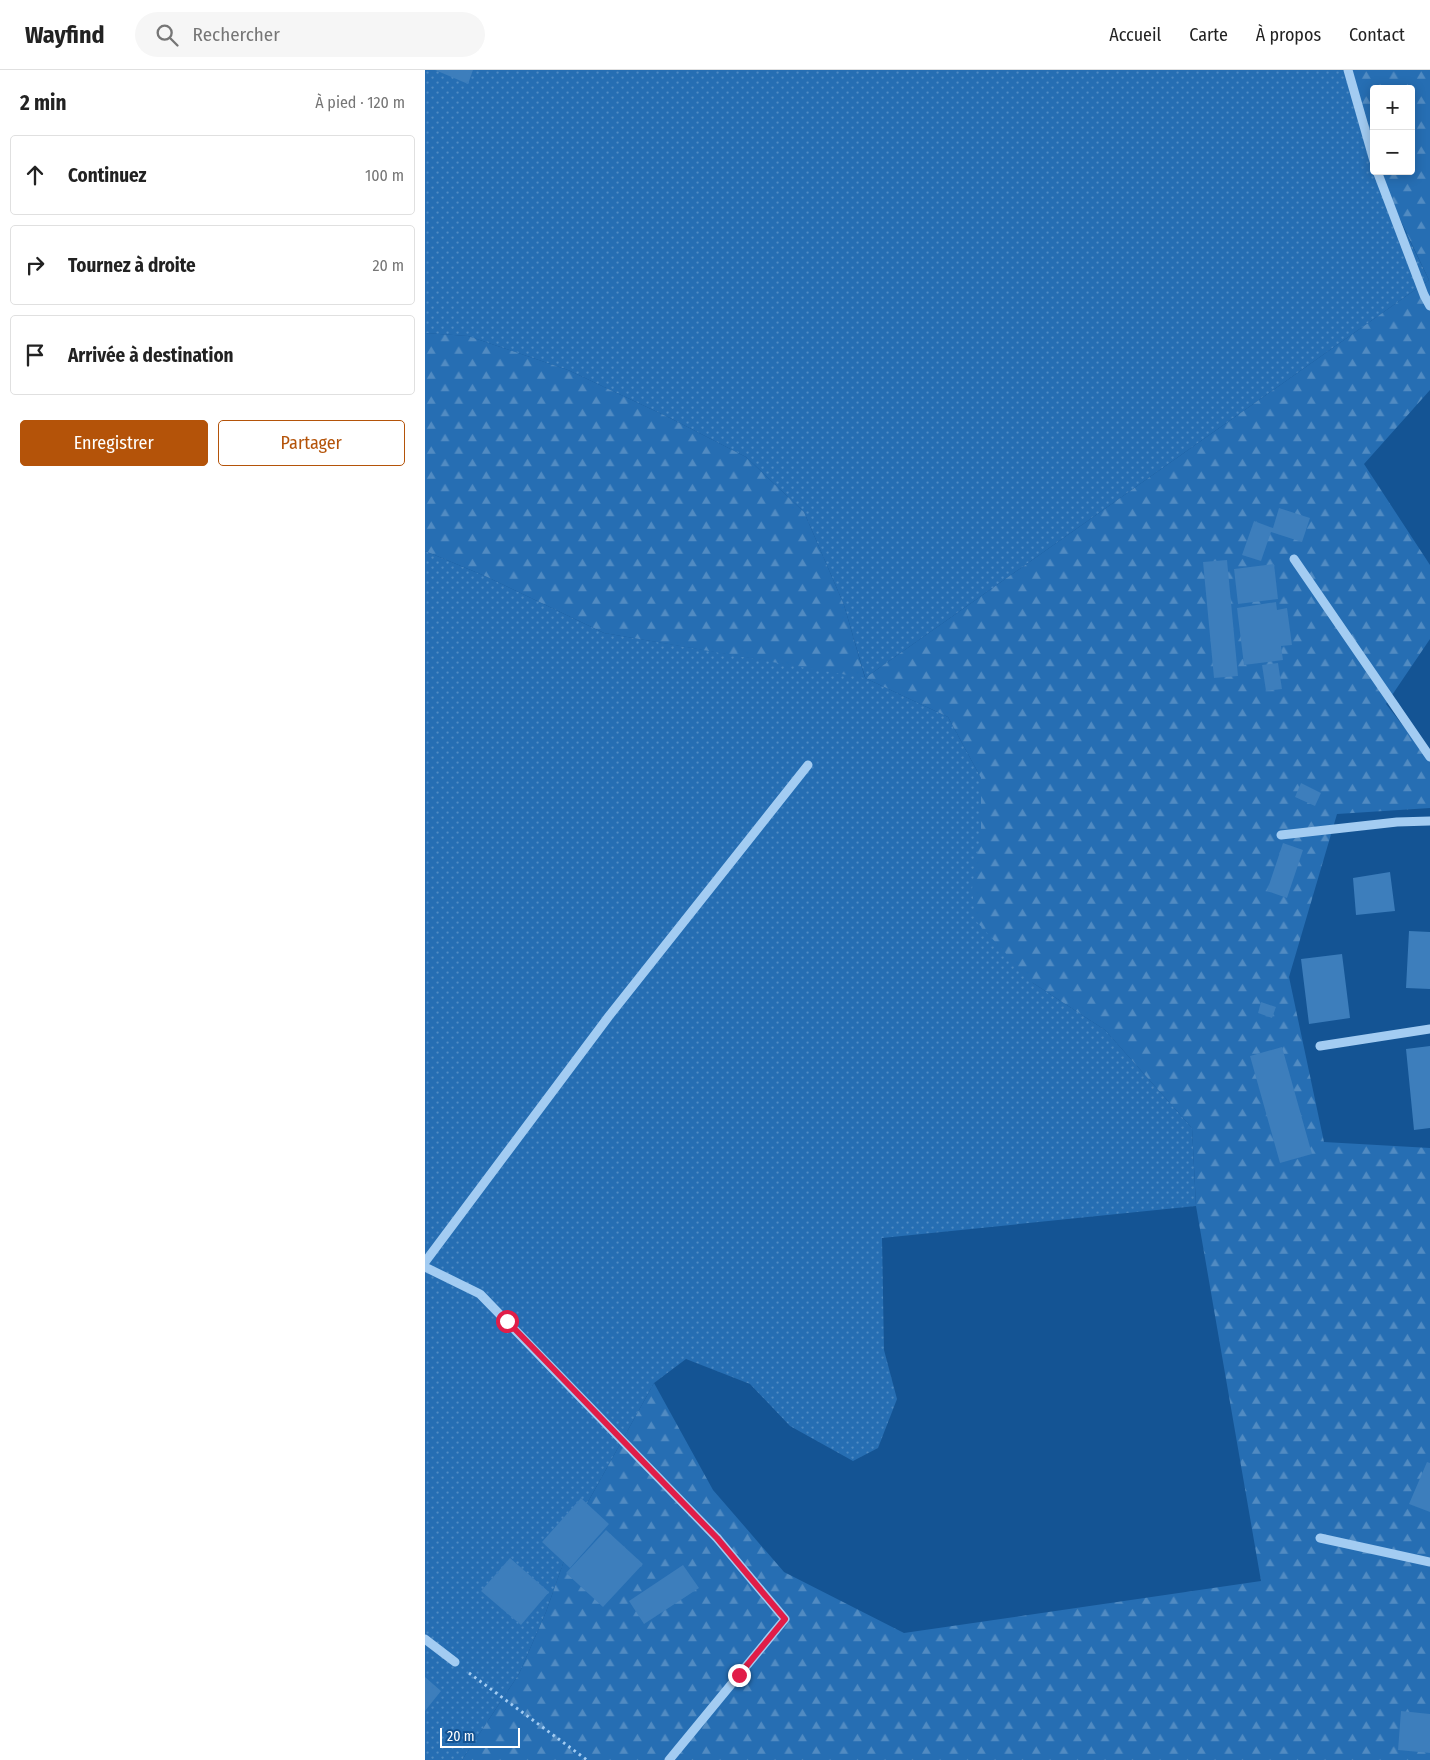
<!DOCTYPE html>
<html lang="fr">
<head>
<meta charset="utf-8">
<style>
  body { margin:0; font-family:"Fira Sans Condensed",sans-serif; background:#f6f6f6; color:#222 }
  .controls { position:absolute; right:15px; top:15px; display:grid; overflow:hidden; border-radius:5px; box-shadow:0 2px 12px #0003 }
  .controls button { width:45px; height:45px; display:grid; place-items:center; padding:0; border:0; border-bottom:1px solid #e0e0e0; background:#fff; color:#222; font:25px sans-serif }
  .scale { position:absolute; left:15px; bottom:12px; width:80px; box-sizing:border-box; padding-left:5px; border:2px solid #fff; border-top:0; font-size:14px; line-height:18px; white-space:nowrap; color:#fff; -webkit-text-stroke:4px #145494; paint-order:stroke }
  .stop { position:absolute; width:15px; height:15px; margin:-11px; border:4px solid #e11d48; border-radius:50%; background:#fff }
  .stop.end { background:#e11d48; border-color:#fff; box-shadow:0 1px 5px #0008 }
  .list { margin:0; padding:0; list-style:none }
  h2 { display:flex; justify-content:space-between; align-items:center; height:65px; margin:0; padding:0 20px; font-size:21px }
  h2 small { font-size:16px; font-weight:400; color:#767676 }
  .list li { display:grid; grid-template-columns:32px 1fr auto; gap:15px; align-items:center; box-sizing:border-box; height:80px; margin:0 10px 10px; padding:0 10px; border:1px solid #e0e0e0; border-radius:5px }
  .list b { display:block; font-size:19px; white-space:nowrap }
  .list em { font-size:16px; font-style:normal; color:#767676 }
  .actions { display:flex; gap:10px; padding:15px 20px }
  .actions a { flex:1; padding:11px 0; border:1px solid #b45309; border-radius:5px; text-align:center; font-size:18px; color:#b45309 }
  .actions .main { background:#b45309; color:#fff }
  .icon { flex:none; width:28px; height:28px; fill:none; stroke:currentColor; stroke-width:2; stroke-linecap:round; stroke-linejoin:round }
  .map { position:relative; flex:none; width:1005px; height:1690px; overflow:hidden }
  header { display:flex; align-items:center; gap:30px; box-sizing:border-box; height:70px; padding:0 25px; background:#fff; border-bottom:1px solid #e0e0e0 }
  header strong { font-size:24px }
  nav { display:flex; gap:28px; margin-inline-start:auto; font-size:18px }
  .search { width:350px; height:45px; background:#f6f6f6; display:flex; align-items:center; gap:12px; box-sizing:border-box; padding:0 18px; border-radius:28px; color:#767676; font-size:19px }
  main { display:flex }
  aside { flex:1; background:#fff }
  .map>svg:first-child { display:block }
</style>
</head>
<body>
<header>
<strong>Wayfind</strong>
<div class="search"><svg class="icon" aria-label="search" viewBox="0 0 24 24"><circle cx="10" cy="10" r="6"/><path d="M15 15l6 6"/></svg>Rechercher</div>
<nav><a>Accueil</a><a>Carte</a><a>À propos</a><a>Contact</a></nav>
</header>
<main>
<aside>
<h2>2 min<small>À pied · 120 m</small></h2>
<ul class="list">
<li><svg class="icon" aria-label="ahead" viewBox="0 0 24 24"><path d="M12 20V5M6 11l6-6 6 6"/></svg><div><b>Continuez</b></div><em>100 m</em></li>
<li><svg class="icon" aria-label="right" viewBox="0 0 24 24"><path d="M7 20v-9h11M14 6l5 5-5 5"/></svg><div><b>Tournez à droite</b></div><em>20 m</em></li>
<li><svg class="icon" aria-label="arrive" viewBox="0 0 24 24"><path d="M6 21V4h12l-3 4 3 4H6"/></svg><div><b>Arrivée à destination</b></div></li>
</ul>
<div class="actions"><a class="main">Enregistrer</a><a>Partager</a></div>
</aside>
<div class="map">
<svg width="1005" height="1690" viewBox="0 0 1005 1690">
  <defs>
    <pattern id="grass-dots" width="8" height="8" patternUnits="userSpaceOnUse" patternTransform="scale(1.25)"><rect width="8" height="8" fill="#266eb3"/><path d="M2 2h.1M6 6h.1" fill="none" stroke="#518bc2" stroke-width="1.8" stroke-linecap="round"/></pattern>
    <pattern id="forest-firs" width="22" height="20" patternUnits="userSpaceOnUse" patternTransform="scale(1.25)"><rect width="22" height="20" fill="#266eb3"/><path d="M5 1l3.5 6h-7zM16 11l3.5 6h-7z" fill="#518bc2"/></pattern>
  </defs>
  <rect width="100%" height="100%" fill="#145494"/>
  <path fill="url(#grass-dots)" d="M0,0H923L949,91V101L952,104L1004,210L440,608L523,647L556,708V760L608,913L680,960L767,1058L771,1136L457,1168L459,1280L472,1329L453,1378L428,1391L365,1356L325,1314L261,1289L229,1313L154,1448L121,1542L94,1604L37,1690H0V481L60,506L179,563L440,607L419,535L379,442L321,387L243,347L143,300L43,266L0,263Z"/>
  <path fill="url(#forest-firs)" d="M923,0H1005V320L939,394L1005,495V569L961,634L1005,690V738L912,744L864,907L899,1072L1005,1078V1690H37L94,1604L121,1542L154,1448L229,1313L288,1420L359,1502L479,1563L836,1511L771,1136L767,1058L680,960L608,913L551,851L547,819L556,760V708L523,647L440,608L179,563L60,506L0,481V263L43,266L143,300L243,347L321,387L379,442L419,535L440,608L1004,210L952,101H986V19H949V91Z"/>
  <path fill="#3d7ebc" d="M10,0H48L43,14Z
    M854,438L885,448L877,472L846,462L836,491L817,485L829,451L848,458Z
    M802,490L813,606L789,608L778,492Z
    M849,494L853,529L813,534L809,499Z
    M851,532L852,540L862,538L867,575L856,576L858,590L819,595L812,538Z
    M853,593L857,619L841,621L837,595Z
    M876,713L896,723L890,736L870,727Z
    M858,773L878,780L862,828L842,821Z
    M965,802L970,841L931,845L928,808Z
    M984,861L1005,862V919L981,918Z
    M917,884L925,948L884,954L876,889Z
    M836,932L851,937L847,948L833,943Z
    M1005,976V1058L989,1060L981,979Z
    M857,977L887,1084L855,1093L825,986Z
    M1002,1392L1005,1393V1442L984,1434Z
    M156,1428L184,1454L145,1498L117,1472Z
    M181,1460L218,1494L178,1537L141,1503Z
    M85,1488L124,1522L96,1555L56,1521Z
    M258,1495L274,1518L219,1554L204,1531Z
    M0,1607L16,1621L0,1641Z
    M976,1641L1005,1644V1683L973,1680Z"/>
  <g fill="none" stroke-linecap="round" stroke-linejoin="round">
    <path stroke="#a3ccf2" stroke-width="3" stroke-dasharray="2.5 4" stroke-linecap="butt" d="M44,1603L162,1690"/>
    <path stroke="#a3ccf2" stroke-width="9" d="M923,0L949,91
      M952,101L999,225L1005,236
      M869,489L1005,687
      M856,765L972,752L1005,751
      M895,976L1005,959
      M0,1192L184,946L383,695
      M0,1197L55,1224L292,1468L360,1549L244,1690
      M895,1468L1005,1492
      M0,1569L30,1592"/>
  </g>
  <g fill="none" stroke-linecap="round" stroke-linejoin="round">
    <path stroke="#e11d48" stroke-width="6" d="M82,1251L292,1468L360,1549L314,1605"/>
  </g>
</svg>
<div class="controls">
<button>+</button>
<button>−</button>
</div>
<div class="scale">20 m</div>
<div class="stop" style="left:82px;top:1251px"></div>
<div class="stop end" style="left:314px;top:1605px"></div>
</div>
</main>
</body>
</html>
